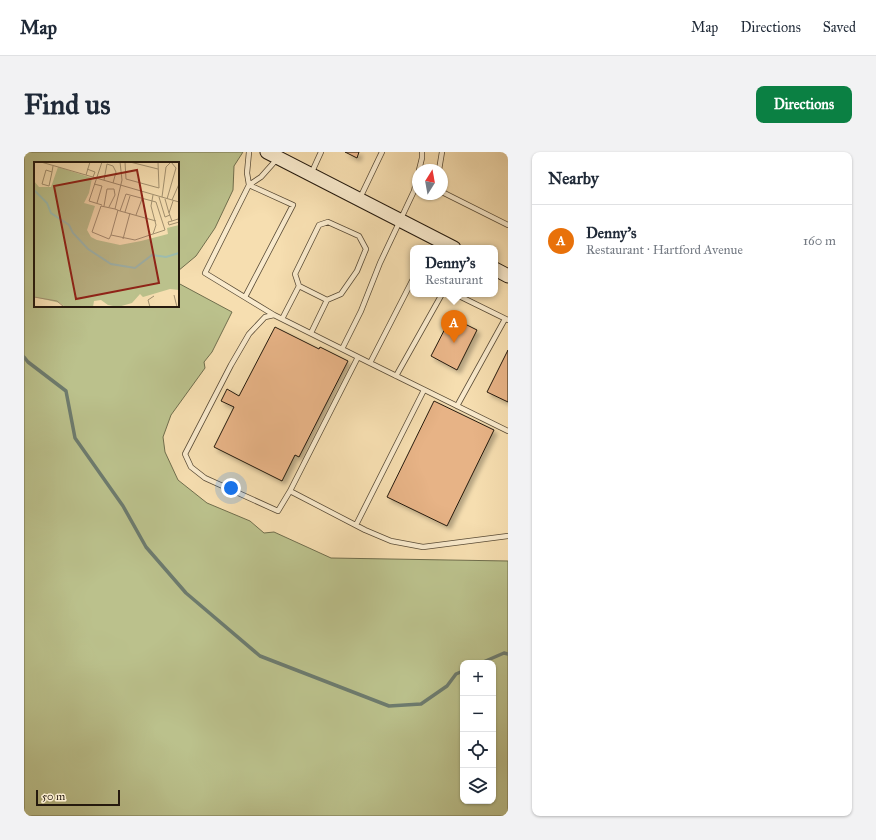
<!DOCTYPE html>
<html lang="en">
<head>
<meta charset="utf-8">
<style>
  body { margin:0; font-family:"IM FELL Great Primer",serif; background:#f2f2f3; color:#1f2937 }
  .controls { position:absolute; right:12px; bottom:12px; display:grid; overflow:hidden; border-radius:8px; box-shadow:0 1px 3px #0004 }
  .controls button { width:36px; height:36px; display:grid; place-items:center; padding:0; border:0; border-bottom:1px solid #e0e1e3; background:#fff; color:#1f2937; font:20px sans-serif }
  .compass { position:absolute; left:388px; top:12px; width:36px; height:36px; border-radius:50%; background:#fff; box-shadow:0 1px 3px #0004; rotate:11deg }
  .scale { position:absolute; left:12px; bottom:10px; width:84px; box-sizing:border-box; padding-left:4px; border:2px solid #251a0e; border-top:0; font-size:11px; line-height:14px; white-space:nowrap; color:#251a0e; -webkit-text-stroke:3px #f9eacc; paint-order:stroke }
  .you { position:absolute; left:207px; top:336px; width:14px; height:14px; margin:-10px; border:3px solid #fff; border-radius:50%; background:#1a73e8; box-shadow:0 0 0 6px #1a73e833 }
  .badge { display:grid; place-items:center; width:26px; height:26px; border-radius:50%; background:#0b8043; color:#fff; font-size:13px; font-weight:700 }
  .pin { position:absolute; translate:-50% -33px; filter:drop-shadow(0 1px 2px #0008) }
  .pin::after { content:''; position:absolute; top:21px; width:14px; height:12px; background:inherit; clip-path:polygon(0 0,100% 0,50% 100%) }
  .popup { position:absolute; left:386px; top:93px; width:88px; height:52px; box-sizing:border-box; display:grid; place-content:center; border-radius:8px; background:#fff; filter:drop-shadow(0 1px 3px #0005); font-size:13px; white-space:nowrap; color:#747a83 }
  .popup b { font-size:15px; color:#1f2937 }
  .popup::after { content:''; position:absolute; left:50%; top:100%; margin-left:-8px; border:8px solid transparent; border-top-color:#fff }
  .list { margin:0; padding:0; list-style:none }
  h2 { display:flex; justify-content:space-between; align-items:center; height:52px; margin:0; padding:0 16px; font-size:17px }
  h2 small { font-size:13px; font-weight:400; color:#747a83 }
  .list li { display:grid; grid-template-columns:26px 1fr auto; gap:12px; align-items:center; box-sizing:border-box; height:72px; padding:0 16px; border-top:1px solid #e0e1e3 }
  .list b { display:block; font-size:15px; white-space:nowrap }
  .list p { margin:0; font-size:13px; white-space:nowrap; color:#747a83 }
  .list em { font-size:13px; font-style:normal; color:#747a83 }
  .icon { flex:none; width:22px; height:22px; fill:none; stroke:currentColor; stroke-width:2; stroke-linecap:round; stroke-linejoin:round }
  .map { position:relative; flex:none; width:484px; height:664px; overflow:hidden; border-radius:8px }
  header { display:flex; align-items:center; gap:24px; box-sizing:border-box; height:56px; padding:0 20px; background:#fff; border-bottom:1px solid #e0e1e3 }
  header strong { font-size:19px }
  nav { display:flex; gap:22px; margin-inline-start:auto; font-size:14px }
  .intro { display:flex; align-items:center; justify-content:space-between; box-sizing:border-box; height:96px; padding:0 24px }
  h1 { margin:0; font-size:28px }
  .button { padding:10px 18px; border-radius:8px; background:#0b8043; color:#fff; font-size:14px; font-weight:700 }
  main { display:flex; gap:24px; padding:0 24px }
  aside { flex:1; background:#fff; border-radius:8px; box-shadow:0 1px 3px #0004 }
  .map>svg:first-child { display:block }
</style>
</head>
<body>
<header>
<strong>Map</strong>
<nav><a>Map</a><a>Directions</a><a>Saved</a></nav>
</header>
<div class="intro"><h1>Find us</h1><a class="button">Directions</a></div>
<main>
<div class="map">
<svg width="484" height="664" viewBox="0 0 484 664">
  <defs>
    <filter id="shadow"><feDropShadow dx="3.5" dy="3.5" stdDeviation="2" flood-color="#0004"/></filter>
  </defs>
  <rect width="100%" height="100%" fill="#f6deb0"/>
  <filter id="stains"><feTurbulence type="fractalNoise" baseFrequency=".005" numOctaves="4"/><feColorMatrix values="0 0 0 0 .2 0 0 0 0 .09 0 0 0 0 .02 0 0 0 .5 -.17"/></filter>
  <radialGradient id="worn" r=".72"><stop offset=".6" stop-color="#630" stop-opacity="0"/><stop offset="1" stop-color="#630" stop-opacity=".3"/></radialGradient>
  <path fill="#bbc18c" stroke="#706e4d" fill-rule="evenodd" d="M0,0H219L210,14L209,38L191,76L172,104L154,119V11H11V154H154V131L208,160L188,200L180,210L181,216L147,263L139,285L141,300L154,328L183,351L226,369L240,381L250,380L307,406L484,409V664H0ZM439,511H469V649H439Z"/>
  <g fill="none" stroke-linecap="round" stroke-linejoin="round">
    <path stroke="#6d7b6e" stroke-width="3.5" d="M0,205L4,210L42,239L51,286L99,354L122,395L162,441L236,504L365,554L397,552L423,534L432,522L439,519
      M457,511L480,501L484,502"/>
  </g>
  <path fill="#e7b386" stroke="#251a0e" filter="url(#shadow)" d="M321,0H335L333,6Z
    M427,165L453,178L433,218L407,204Z
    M251,175L295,197L296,195L324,209L275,305L271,303L258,329L190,295L210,255L197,249L203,237L215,244Z
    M484,198V250L463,240Z
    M410,249L470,278L423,374L363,345Z"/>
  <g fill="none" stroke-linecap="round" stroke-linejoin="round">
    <g stroke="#594b36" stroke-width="6">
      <path id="lane" d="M225,0L223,21L225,33
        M395,18L398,6V0
        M415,18L418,0
        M287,22L297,0
        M394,23L390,39L356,111L337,159L318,197L250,163L241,165L225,182L207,213L161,302L167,315L181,326L254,359L266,339L341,378L367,389L399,395L484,384
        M418,40L484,73
        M336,46L358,0
        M275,134L303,148
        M431,142L484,168
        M221,145L269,53L225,33
        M250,163L181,121L225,33L237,25L253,7
        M258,167L275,134L271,122L295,73L304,70L335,84L342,97L333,119L317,142L303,148L287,181
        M318,197L346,211L389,127
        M346,211L484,279
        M372,224L418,142
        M433,254L481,167
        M266,339L334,205
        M332,373L400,238"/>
    </g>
    <g stroke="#251a0e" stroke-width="15">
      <path id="secondary" d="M243,0L430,96
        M471,117L484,124"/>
    </g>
    <use href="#lane" stroke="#f9eacc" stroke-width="4.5"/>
    <use href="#secondary" stroke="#f9eacc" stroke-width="13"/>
  </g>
  <g transform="translate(10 10)">
    <rect width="145" height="145" fill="#f6deb0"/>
    <path d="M24,5L58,16L55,31L50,41L61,44L53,68L57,75L63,78L86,83L107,79L134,72L133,66L145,63V128L136,127L109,135L106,132L98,141L84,145L74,143L67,138L60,139L59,145H31L26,141L0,135V19L5,25H17Z" fill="#bbc18c"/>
    <path fill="none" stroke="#9dbcae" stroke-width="2" d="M0,28L13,41L17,51L35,63L39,71L54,87L77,102L101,106L118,93L132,95L145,91"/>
    <path fill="none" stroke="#a2906f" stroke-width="1" d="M7,0L145,40M68,0L55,39L68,43M91,0L92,17L125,26L124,0M96,0L124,7M53,7L61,10L59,15M18,10L12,8L8,22L15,24L18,10L19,4M52,13L56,0M70,18L73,2L79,4L82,10L79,21M60,22L68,24L63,41M125,35L131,55L136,53M128,35L132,5L137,0L142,6L133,37M131,37L135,51M138,38L145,22M70,44L73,27H80L81,33L75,45M81,47L86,49L92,32L122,40L131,68L101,78L77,73L75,77L58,70L67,44L81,47L88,18L86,0M86,49L122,59M91,50L96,34M102,53L108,37M138,59L144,57L145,60L135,63L134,60L138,59L135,51L139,39M119,72L122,63L117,44L119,33M77,73L84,48M89,77L96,51M140,133L143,145M0,135L23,139L30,145M116,145L114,138L120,134"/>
    <path fill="#8f2418" fill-opacity="0.15" stroke="#8f2418" stroke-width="2" d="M103,8L125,121L42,137L20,24Z"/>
    <rect width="145" height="145" fill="none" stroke="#251a0e" stroke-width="2"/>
  </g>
  <rect width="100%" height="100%" filter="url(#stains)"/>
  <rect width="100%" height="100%" fill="url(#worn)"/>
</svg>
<div class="controls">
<button>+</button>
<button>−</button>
<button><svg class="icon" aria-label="locate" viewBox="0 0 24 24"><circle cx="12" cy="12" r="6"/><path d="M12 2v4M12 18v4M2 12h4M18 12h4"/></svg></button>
<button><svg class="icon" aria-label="layers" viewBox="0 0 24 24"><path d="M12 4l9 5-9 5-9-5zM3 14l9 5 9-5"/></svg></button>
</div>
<svg class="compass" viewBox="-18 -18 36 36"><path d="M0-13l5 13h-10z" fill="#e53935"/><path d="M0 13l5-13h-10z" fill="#747a83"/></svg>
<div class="scale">50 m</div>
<div class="you"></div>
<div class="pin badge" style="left:430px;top:191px;background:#e8710a">A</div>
<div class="popup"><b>Denny's</b>Restaurant</div>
</div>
<aside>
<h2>Nearby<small></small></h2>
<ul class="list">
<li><span class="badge" style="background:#e8710a">A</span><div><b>Denny's</b><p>Restaurant · Hartford Avenue</p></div><em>160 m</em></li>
</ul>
</aside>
</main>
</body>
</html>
